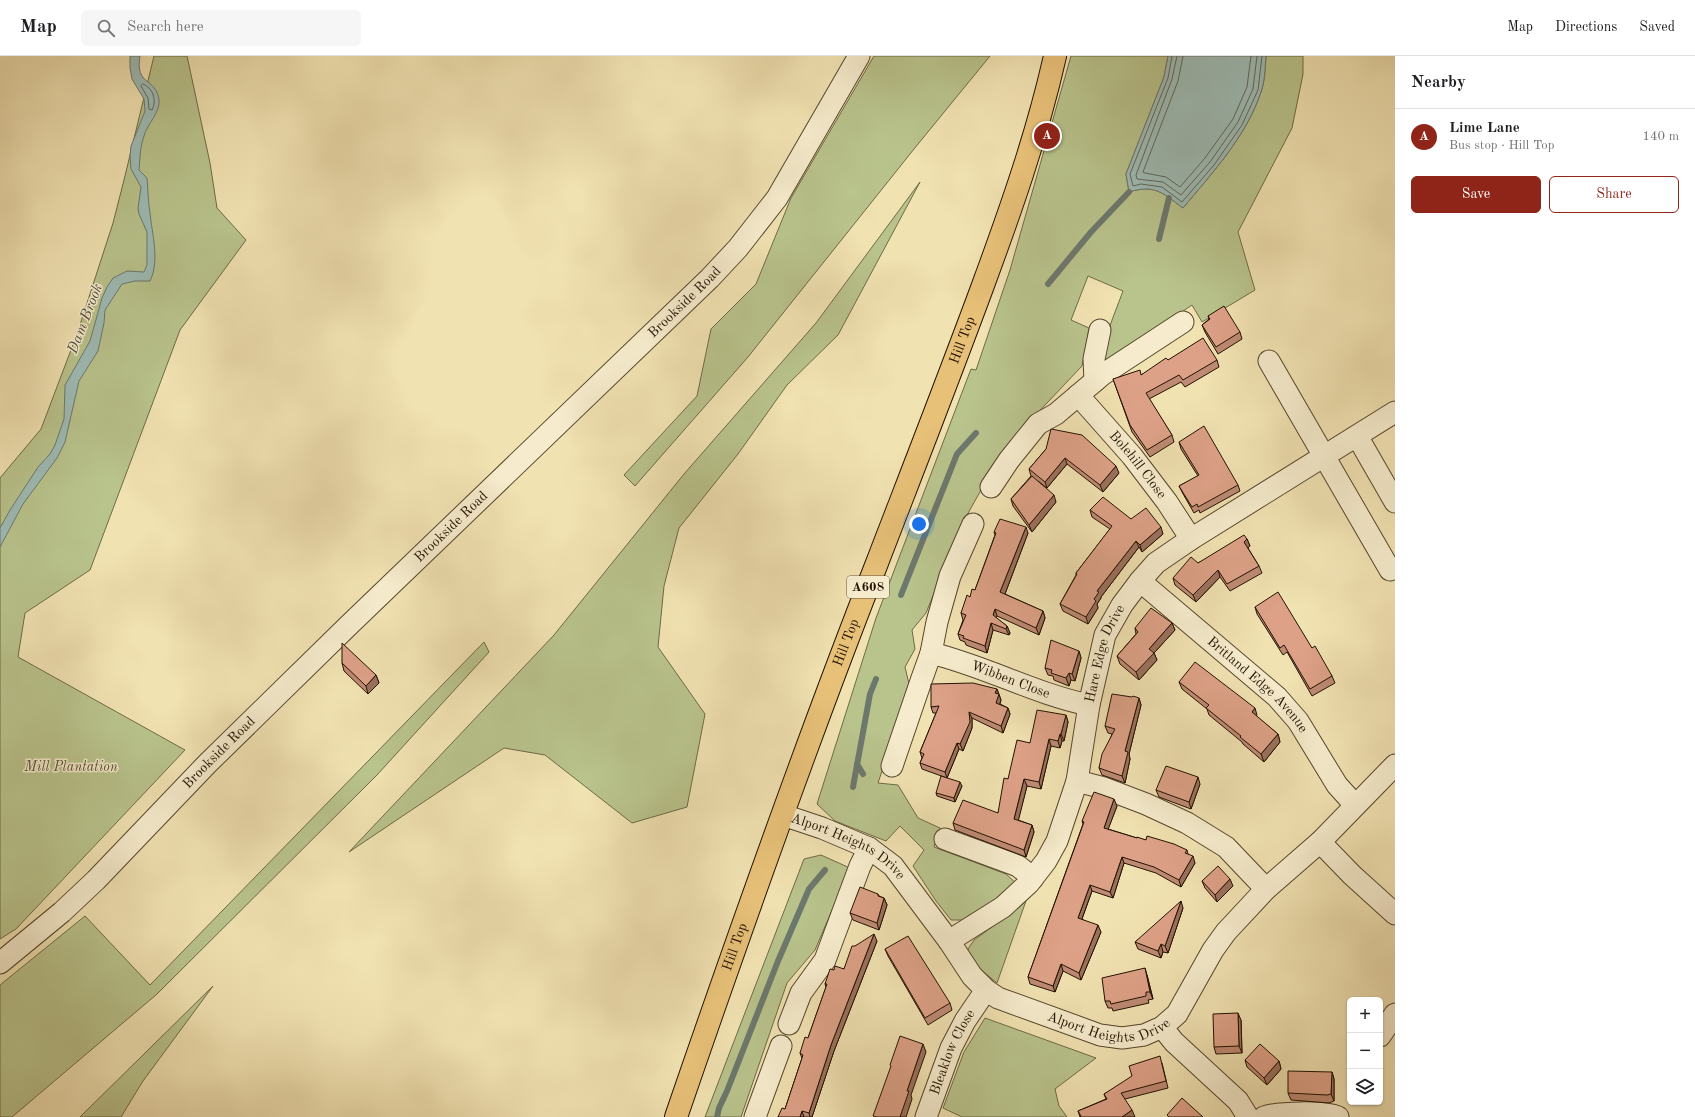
<!DOCTYPE html>
<html lang="en">
<head>
<meta charset="utf-8">
<style>
  body { margin:0; font-family:"Old Standard TT",serif; background:#f6f6f6; color:#202124 }
  .controls { position:absolute; right:12px; bottom:12px; display:grid; overflow:hidden; border-radius:6px; box-shadow:0 1px 3px #0004 }
  .controls button { width:36px; height:36px; display:grid; place-items:center; padding:0; border:0; border-bottom:1px solid #e0e0e0; background:#fff; color:#202124; font:20px sans-serif }
  .you { position:absolute; left:919px; top:468px; width:14px; height:14px; margin:-10px; border:3px solid #fff; border-radius:50%; background:#1a73e8; box-shadow:0 0 0 6px #1a73e833 }
  .badge { display:grid; place-items:center; width:26px; height:26px; border-radius:50%; background:#8f2418; color:#fff; font-size:13px; font-weight:700 }
  .pin { position:absolute; translate:-50% -50%; border:2px solid #fff; box-shadow:0 1px 4px #0006 }
  .list { margin:0; padding:0; list-style:none }
  h2 { display:flex; justify-content:space-between; align-items:center; height:52px; margin:0; padding:0 16px; font-size:17px }
  h2 small { font-size:13px; font-weight:400; color:#757577 }
  .list li { display:grid; grid-template-columns:26px 1fr auto; gap:12px; align-items:center; box-sizing:border-box; height:56px; padding:0 16px; border-top:1px solid #e0e0e0 }
  .list b { display:block; font-size:15px; white-space:nowrap }
  .list p { margin:0; font-size:13px; white-space:nowrap; color:#757577 }
  .list em { font-size:13px; font-style:normal; color:#757577 }
  .actions { display:flex; gap:8px; padding:12px 16px }
  .actions a { flex:1; padding:9px 0; border:1px solid #8f2418; border-radius:6px; text-align:center; font-size:14px; color:#8f2418 }
  .actions .main { background:#8f2418; color:#fff }
  .icon { flex:none; width:22px; height:22px; fill:none; stroke:currentColor; stroke-width:2; stroke-linecap:round; stroke-linejoin:round }
  .map { position:relative; flex:none; width:1395px; height:1061px; overflow:hidden }
  header { display:flex; align-items:center; gap:24px; box-sizing:border-box; height:56px; padding:0 20px; background:#fff; border-bottom:1px solid #e0e0e0 }
  header strong { font-size:19px }
  nav { display:flex; gap:22px; margin-inline-start:auto; font-size:14px }
  .search { width:280px; height:36px; background:#f6f6f6; display:flex; align-items:center; gap:10px; box-sizing:border-box; padding:0 14px; border-radius:6px; color:#757577; font-size:15px }
  main { display:flex }
  aside { flex:1; background:#fff }
  .map>svg:first-child { display:block }
</style>
</head>
<body>
<header>
<strong>Map</strong>
<div class="search"><svg class="icon" aria-label="search" viewBox="0 0 24 24"><circle cx="10" cy="10" r="6"/><path d="M15 15l6 6"/></svg>Search here</div>
<nav><a>Map</a><a>Directions</a><a>Saved</a></nav>
</header>
<main>
<div class="map">
<svg width="1395" height="1061" viewBox="0 0 1395 1061">
  <rect width="100%" height="100%" fill="#f1e2b2"/>
  <filter id="stains"><feTurbulence type="fractalNoise" baseFrequency=".005" numOctaves="4"/><feColorMatrix values="0 0 0 0 .2 0 0 0 0 .09 0 0 0 0 .02 0 0 0 .5 -.17"/></filter>
  <radialGradient id="worn" r=".72"><stop offset=".6" stop-color="#630" stop-opacity="0"/><stop offset="1" stop-color="#630" stop-opacity=".3"/></radialGradient>
  <path fill="#b9c38c" stroke="#6e6a46" d="M154,0H187L210,107L217,152L246,184L180,274L90,514L25,557L18,601L185,694L16,873L0,883V422L41,373L77,278L113,167L124,124Z
    M874,0H990L914,93L748,301L635,430L624,419L697,340L711,273L756,228L791,142Z
    M1071,0H1168L1164,21L1126,118L1129,136C1155,128 1163,137 1183,152C1212,117 1246,81 1261,36C1265,25 1265,12 1266,0H1303V18L1292,72L1238,176L1255,234L1202,266L1192,249L1102,311L1106,280L1123,235L1088,220L1071,264L1089,272L1082,310L1029,366L990,418L962,468L926,557L912,574L915,593L905,611L910,632L878,727L898,729L918,762L940,772L934,791L1006,818L1016,827L1004,838L962,864H951L936,845L913,810L924,794L900,770L886,785L835,765L817,748L876,562L971,313L976,314L1010,214Z
    M920,126L838,279L787,329L738,398L679,472L664,530L658,591L705,658L687,751L632,767L545,699L504,692L349,796L554,579L684,418L816,267Z
    M484,586L489,596L377,719L157,938L12,1061H0V929L85,860L150,929Z
    M821,799L850,812L815,894L787,927L741,1061H705L804,803Z
    M1027,842L997,927L969,904L968,893L974,884L1011,857Z
    M213,930L143,1025L121,1061H80Z
    M985,962L1096,1002L1055,1033L1059,1050L1067,1061H962L943,1052L964,996Z"/>
  <path fill="#9ebcb6" stroke="#6d786d" d="M130,0H140C135,30 155,21 159,43C161,56 147,68 144,80C140,91 140,103 139,114L147,122C148,133 148,145 150,157C152,178 160,205 150,225H135L122,228L105,254L104,267L98,295L79,325L65,386L57,402L23,448L0,491V472L10,454L38,411L50,398L55,389L64,363L65,329L90,285L102,242L107,231L113,222L127,215L144,216L147,209V176L139,158L138,152L141,131L131,113L130,100L131,90L145,55L144,43L132,23L130,12Z
    M1168,0H1266C1265,12 1265,25 1261,36C1246,81 1212,117 1183,152C1163,137 1155,128 1129,136L1126,118L1164,21Z"/>
  <g fill="none" stroke-linecap="round" stroke-linejoin="round">
    <path stroke="#60675b" stroke-width="1" d="M1172,0L1168,22L1130,118L1133,130L1141,128L1162,131L1182,146L1214,109L1242,69L1258,34L1262,0
      M1177,0L1172,23L1136,119L1137,123L1163,126L1181,139L1210,106L1238,66L1253,33L1257,0
      M1183,0L1178,25L1143,116L1145,117L1166,121L1180,131L1205,102L1233,63L1247,31L1251,0
      M143,28C153,32 157,44 152,54L149,53L148,42L141,30Z"/>
    <path stroke="#6d786d" stroke-width="6" d="M1159,183L1169,142
      M1048,228L1091,176L1129,136
      M901,539L957,398L976,377
      M857,708L863,718
      M853,731L870,638L876,623
      M717,1061L719,1052L727,1035L778,905L809,833L825,814"/>
    <g stroke="#56462c" stroke-width="23">
      <g id="minor">
        <path d="M1269,305L1390,514"/>
        <path d="M1095,325L1094,303L1100,274"/>
        <path id="s1" d="M1078,339L1132,400L1167,446L1191,483"/>
        <path d="M1357,380L1395,446"/>
        <path d="M991,431L1009,404L1038,368L1056,358L1102,319L1183,266"/>
        <path id="s2" d="M1140,525L1277,641L1298,665L1337,729L1355,749"/>
        <path id="s3" d="M931,597C985,610 1035,638 1089,649"/>
        <path d="M892,710L921,625L931,597L937,566L950,520L973,468"/>
        <path d="M1077,725L1104,732L1146,748L1187,767L1226,791L1266,833"/>
        <path id="s4" d="M783,759L822,772L869,792L893,810L949,885L972,920L986,934L998,942L1100,979L1122,982L1144,979L1162,971L1177,958L1213,894L1226,876L1266,833L1320,786L1395,709"/>
        <path d="M945,783L1018,810L1033,822"/>
        <path d="M1320,786L1352,819L1395,858"/>
        <path id="s5" d="M949,885L1003,851L1029,827L1046,805L1057,785L1077,725L1089,649L1105,579L1122,549L1140,525L1156,507L1191,483L1395,356"/>
        <path id="s6" d="M0,907L62,856L96,824L207,708L349,569L710,222L738,192L777,142L859,0"/>
        <path d="M789,968L801,937L825,904L860,810L869,792"/>
        <path d="M1162,971L1174,986L1238,1045L1248,1061"/>
        <path d="M1380,980L1395,958"/>
        <path d="M755,1061L781,990"/>
        <path id="s7" d="M926,1061L951,992L965,965L986,934"/>
        <path d="M1264,1061C1278,1056 1324,1055 1338,1061"/>
      </g>
    </g>
    <g stroke="#231200" stroke-width="24">
      <g id="major">
        <path id="s8" d="M676,1061C740,875 805,690 877,507C912,416 948,324 982,232C1010,156 1037,80 1055,0"/>
      </g>
    </g>
    <use href="#minor" stroke="#f6eccd" stroke-width="21"/>
    <use href="#major" stroke="#e8c179" stroke-width="22"/>
  </g>
  <path fill="#be8a74" stroke="#231200" d="M1208,260L1240,276L1242,283L1218,298L1205,276L1202,269L1209,263Z
    M1168,304H1217L1219,311L1185,331L1181,326L1149,343L1172,379L1174,386L1150,401L1132,376L1113,323L1141,319Z
    M1179,386L1238,429L1240,435L1200,457L1199,454L1194,457L1182,436L1179,430L1198,420L1181,393Z
    M1046,393L1119,417L1103,436L1067,408L1047,432L1038,425L1056,446L1032,476L1013,450L1011,443L1031,420L1029,413Z
    M1090,454L1131,463L1163,478L1142,496L1139,491L1101,541V542L1097,548L1098,552L1088,568L1063,555L1060,548L1076,519V517L1110,473L1092,461Z
    M994,476L1028,477L1005,538L1043,555L1045,562L1039,579L997,560L996,562L1007,570L1010,577L1009,579L993,574L987,597L966,589L965,586L960,584L958,578L963,564L961,557L970,541L975,534L995,479Z
    M1247,483L1250,490L1248,492L1259,510L1262,517L1230,535L1220,521L1196,546L1175,529L1173,522L1198,507Z
    M1255,551L1312,592L1332,620L1335,627L1312,640L1287,596L1283,599L1257,558Z
    M1172,567L1175,574L1154,597L1157,604L1139,624L1120,608L1117,600L1136,578L1135,572Z
    M1079,595L1081,602L1075,625L1071,624L1069,630L1054,624L1053,620L1048,619L1045,612Z
    M342,607L376,619L379,627L368,638L344,615Z
    M1179,626L1257,659L1256,660L1278,678L1280,686L1264,706L1243,688L1242,686L1209,659L1207,653L1182,633Z
    M997,633L1001,644L1000,648L1008,652L1010,658L1003,677L972,662V672L963,695L959,693L947,722L922,713L920,707L922,702L920,696L936,657H933L931,651Z
    M1139,642L1141,649L1129,698L1130,703L1125,727L1102,719L1099,712L1112,678L1108,677L1105,670Z
    M1066,659L1068,666L1064,685H1062L1060,692L1051,690L1041,733L1027,730L1018,764L1032,769L1034,776L1026,801L955,774L953,767L998,757L1008,723L1030,687Z
    M1200,728L1191,753L1159,741L1156,734Z
    M962,730L955,746L937,740L936,737Z
    M1117,750L1108,773L1137,782L1187,794L1188,798L1195,807L1181,831L1156,817L1124,807L1113,842L1092,835L1082,863L1101,876L1081,924L1063,915L1055,936L1030,928L1028,921L1083,768L1082,765Z
    M1202,825L1233,830L1217,846L1205,832Z
    M878,838L879,840L884,842L887,849L879,874L853,864L850,857Z
    M1183,852L1168,897L1163,896L1161,902L1138,893L1135,886Z
    M877,885L834,995L812,1061H778L785,1053L802,1002L800,997L808,982L826,931L825,928L834,914L844,913L855,890Z
    M885,893L950,947L952,954L928,969L888,900Z
    M1147,919L1153,943L1148,944L1149,947L1113,955L1112,952H1108L1105,945Z
    M1241,964L1242,997L1216,998L1214,991Z
    M1245,1004L1279,1005L1281,1013L1267,1029L1247,1011Z
    M1162,1007L1168,1032L1125,1043L1080,1061L1078,1055L1106,1043L1104,1038Z
    M1332,1016L1334,1023V1045L1329,1047L1291,1044L1288,1037Z"/>
  <path fill="#9b715e" stroke="#231200" d="M1065,402L1067,408L1047,432L1045,426Z
    M1116,410L1119,417L1103,436L1100,429Z
    M1054,439L1056,446L1032,476L1029,469Z
    M1026,471L1028,477L1003,543L1000,536Z
    M1161,471L1163,478L1142,496L1140,489Z
    M1247,483L1250,490L1247,493L1244,486Z
    M1136,485L1139,491L1101,541V542L1097,548L1098,552L1088,568L1086,561L1097,535Z
    M1218,514L1220,521L1196,546L1193,539Z
    M995,553L997,560L995,566L993,559Z
    M1043,555L1045,562L1039,579L1036,572Z
    M991,567L993,574L987,597L985,590Z
    M1172,567L1175,574L1154,597L1157,604L1139,624L1136,616L1149,593Z
    M1007,570L1010,577L1009,579L1006,573Z
    M1079,595L1081,602L1075,625L1072,618Z
    M1069,617L1071,624L1069,630L1066,622Z
    M376,619L379,627L368,638L366,630Z
    M997,633L1001,644L998,653L996,647L995,637Z
    M1139,642L1141,649L1129,698L1130,703L1125,727L1122,720L1125,695Z
    M1008,652L1010,658L1003,677L1001,670Z
    M1255,652L1257,659L1254,663L1252,656Z
    M969,656L972,662V672L963,695L960,688Z
    M1066,659L1068,666L1064,685L1061,678Z
    M1060,678L1062,685L1060,692L1058,685Z
    M1278,678L1280,686L1264,706L1261,698Z
    M1049,683L1051,690L1041,733L1039,726Z
    M957,687L959,693L947,722L945,716Z
    M1198,721L1200,728L1191,753L1189,746Z
    M1024,723L1027,730L1017,770L1014,763Z
    M960,726L962,730L955,746L954,742Z
    M1114,743L1117,750L1106,779L1104,772Z
    M1032,769L1034,776L1026,801L1024,794Z
    M1193,800L1195,807L1181,831L1179,824Z
    M1122,801L1124,807L1113,842L1110,836Z
    M1230,823L1233,830L1217,846L1215,839Z
    M1090,829L1092,835L1080,868L1078,862Z
    M884,842L887,849L879,874L877,867Z
    M1181,845L1183,852L1168,897L1165,890Z
    M1098,869L1101,876L1081,924L1079,917Z
    M874,878L877,885L834,995L812,1061H810L809,1057L831,989Z
    M1161,888L1163,896L1161,902L1158,895Z
    M1061,908L1063,915L1055,936L1053,930Z
    M1145,912L1147,919L1153,943L1150,936Z
    M1238,957L1241,964L1242,997L1239,990Z
    M923,988L926,996L911,1039L912,1043L906,1061H900L907,1035Z
    M1279,1005L1281,1013L1267,1029L1264,1022Z
    M1332,1016L1334,1023V1045L1331,1038Z
    M1132,1054L1135,1061H1122Z
    M802,1055L804,1061H800Z"/>
  <path fill="#dda187" stroke="#231200" d="M1224,250L1240,276L1216,291L1202,269L1210,263L1208,260Z
    M1203,282L1217,304L1183,324L1179,319L1146,337L1172,379L1147,394L1130,369L1113,323L1140,314L1141,319L1166,302L1168,304Z
    M1204,370L1238,429L1198,451L1197,448L1192,451L1179,430L1199,419L1179,386Z
    M1051,373L1082,379L1116,410L1100,429L1065,402L1045,426L1029,413L1046,393Z
    M1032,420L1054,439L1029,469L1011,443Z
    M1103,441L1131,463L1146,452L1161,471L1140,489L1136,485L1097,535L1099,536L1094,543L1096,545L1086,561L1060,548L1077,518L1076,517L1112,470L1090,454Z
    M1000,463L1026,471L1000,536L1043,555L1036,572L995,553L993,559L1007,570L1006,573L991,567L985,590L963,582L964,580L958,578L966,559L961,557L967,539L970,541L972,533L975,534L996,477L994,476Z
    M1244,479L1247,483L1244,486L1259,510L1227,528L1218,514L1193,539L1173,522L1191,501L1198,507Z
    M1278,536L1312,592L1315,590L1332,620L1310,633L1284,589L1280,592L1255,551Z
    M1151,552L1172,567L1149,593L1154,597L1136,616L1117,600L1138,576L1135,572Z
    M1051,584L1079,595L1072,618L1069,617L1066,622L1051,617L1052,614L1045,612Z
    M342,587L376,619L366,630L342,607Z
    M1195,606L1255,652L1252,656L1278,678L1261,698L1240,681L1241,680L1206,652L1209,649L1179,626Z
    M973,627L997,633L995,637L999,638L996,647L1008,652L1001,670L969,656L970,666L960,688L957,687L945,716L920,707L924,698L920,696L939,650L931,651V628Z
    M1112,638L1132,641L1133,640L1139,642L1125,695L1128,696L1122,720L1099,712L1102,698L1115,673L1105,670Z
    M1037,654L1066,659L1061,678H1060L1058,685L1049,683L1039,726L1024,723L1014,763L1032,769L1024,794L953,767L963,744L998,757L1004,722L1008,723L1017,684L1030,687Z
    M1166,710L1198,721L1189,746L1156,734Z
    M941,720L960,726L954,742L936,737Z
    M1094,736L1114,743L1104,772L1137,782V781L1146,784L1147,780L1174,788L1187,794L1185,797L1193,800L1179,824L1154,811L1122,801L1110,836L1090,829L1078,862L1098,869L1079,917L1061,908L1053,930L1028,921L1084,766L1082,765Z
    M1218,810L1230,823L1215,839L1202,825Z
    M860,831L878,838V840L884,842L877,867L850,857Z
    M1181,845L1165,890L1161,888L1158,895L1135,886Z
    M874,878L831,989L809,1057L802,1055L800,1061H778L782,1052L785,1053L803,999L800,997L805,981L808,982L827,928H825L830,913L834,914L835,910L844,913L852,890H855Z
    M908,880L950,947L925,962L885,893Z
    M1145,912L1150,936H1146V940L1111,948L1110,945H1105L1102,922Z
    M1238,957L1239,990L1214,991L1213,958Z
    M900,980L923,988L907,1035H909L900,1061H877L873,1060L891,1010L890,1009Z
    M1260,988L1279,1005L1264,1022L1245,1004Z
    M1160,1000L1166,1025L1121,1037L1132,1054L1122,1061H1080L1081,1060L1078,1055L1107,1043L1104,1038L1132,1020L1129,1010Z
    M1288,1015L1332,1016L1331,1038L1327,1039L1288,1037Z
    M1182,1042L1203,1061H1169L1167,1059Z"/>
  <g text-anchor="middle" dominant-baseline="central" stroke-width="3" stroke-linejoin="round" paint-order="stroke">
    <rect fill="#f6eccd" stroke="#62533e" stroke-width="1" x="847" y="520" width="42" height="22" rx="3"/>
    <g font-size="13" font-weight="bold" fill="#231200">
      <text x="868" y="531">A608</text>
    </g>
    <g font-size="14" fill="#231200" stroke="#f6eccd">
      <text stroke="none"><textPath href="#s6" startOffset="952">Brookside Road</textPath></text>
      <text stroke="none"><textPath href="#s8" startOffset="828">Hill Top</textPath></text>
      <text stroke="none"><textPath href="#s1" startOffset="92">Bolehill Close</textPath></text>
      <text stroke="none"><textPath href="#s6" startOffset="628">Brookside Road</textPath></text>
      <text stroke="none"><textPath href="#s8" startOffset="504">Hill Top</textPath></text>
      <text stroke="none"><textPath href="#s5" startOffset="344">Hare Edge Drive</textPath></text>
      <text stroke="none"><textPath href="#s3" startOffset="84">Wibben Close</textPath></text>
      <text stroke="none"><textPath href="#s2" startOffset="157">Britland Edge Avenue</textPath></text>
      <text stroke="none"><textPath href="#s6" startOffset="304">Brookside Road</textPath></text>
      <text stroke="none"><textPath href="#s4" startOffset="73">Alport Heights Drive</textPath></text>
      <text stroke="none"><textPath href="#s8" startOffset="180">Hill Top</textPath></text>
      <text stroke="none"><textPath href="#s4" startOffset="409">Alport Heights Drive</textPath></text>
      <text stroke="none"><textPath href="#s7" startOffset="70">Bleaklow Close</textPath></text>
    </g>
    <g font-size="14" font-style="italic" fill="#585031" stroke="#f6eccd">
      <text x="71" y="711">Mill Plantation</text>
    </g>
    <g font-size="15" font-style="italic" fill="#4e4e40" stroke="#f6eccd">
      <text transform="translate(86 263) rotate(-69)">Dam Brook</text>
    </g>
  </g>
  <rect width="100%" height="100%" filter="url(#stains)"/>
  <rect width="100%" height="100%" fill="url(#worn)"/>
</svg>
<div class="controls">
<button>+</button>
<button>−</button>
<button><svg class="icon" aria-label="layers" viewBox="0 0 24 24"><path d="M12 4l9 5-9 5-9-5zM3 14l9 5 9-5"/></svg></button>
</div>
<div class="you"></div>
<div class="pin badge" style="left:1047px;top:80px">A</div>
</div>
<aside>
<h2>Nearby<small></small></h2>
<ul class="list">
<li><span class="badge">A</span><div><b>Lime Lane</b><p>Bus stop · Hill Top</p></div><em>140 m</em></li>
</ul>
<div class="actions"><a class="main">Save</a><a>Share</a></div>
</aside>
</main>
</body>
</html>
